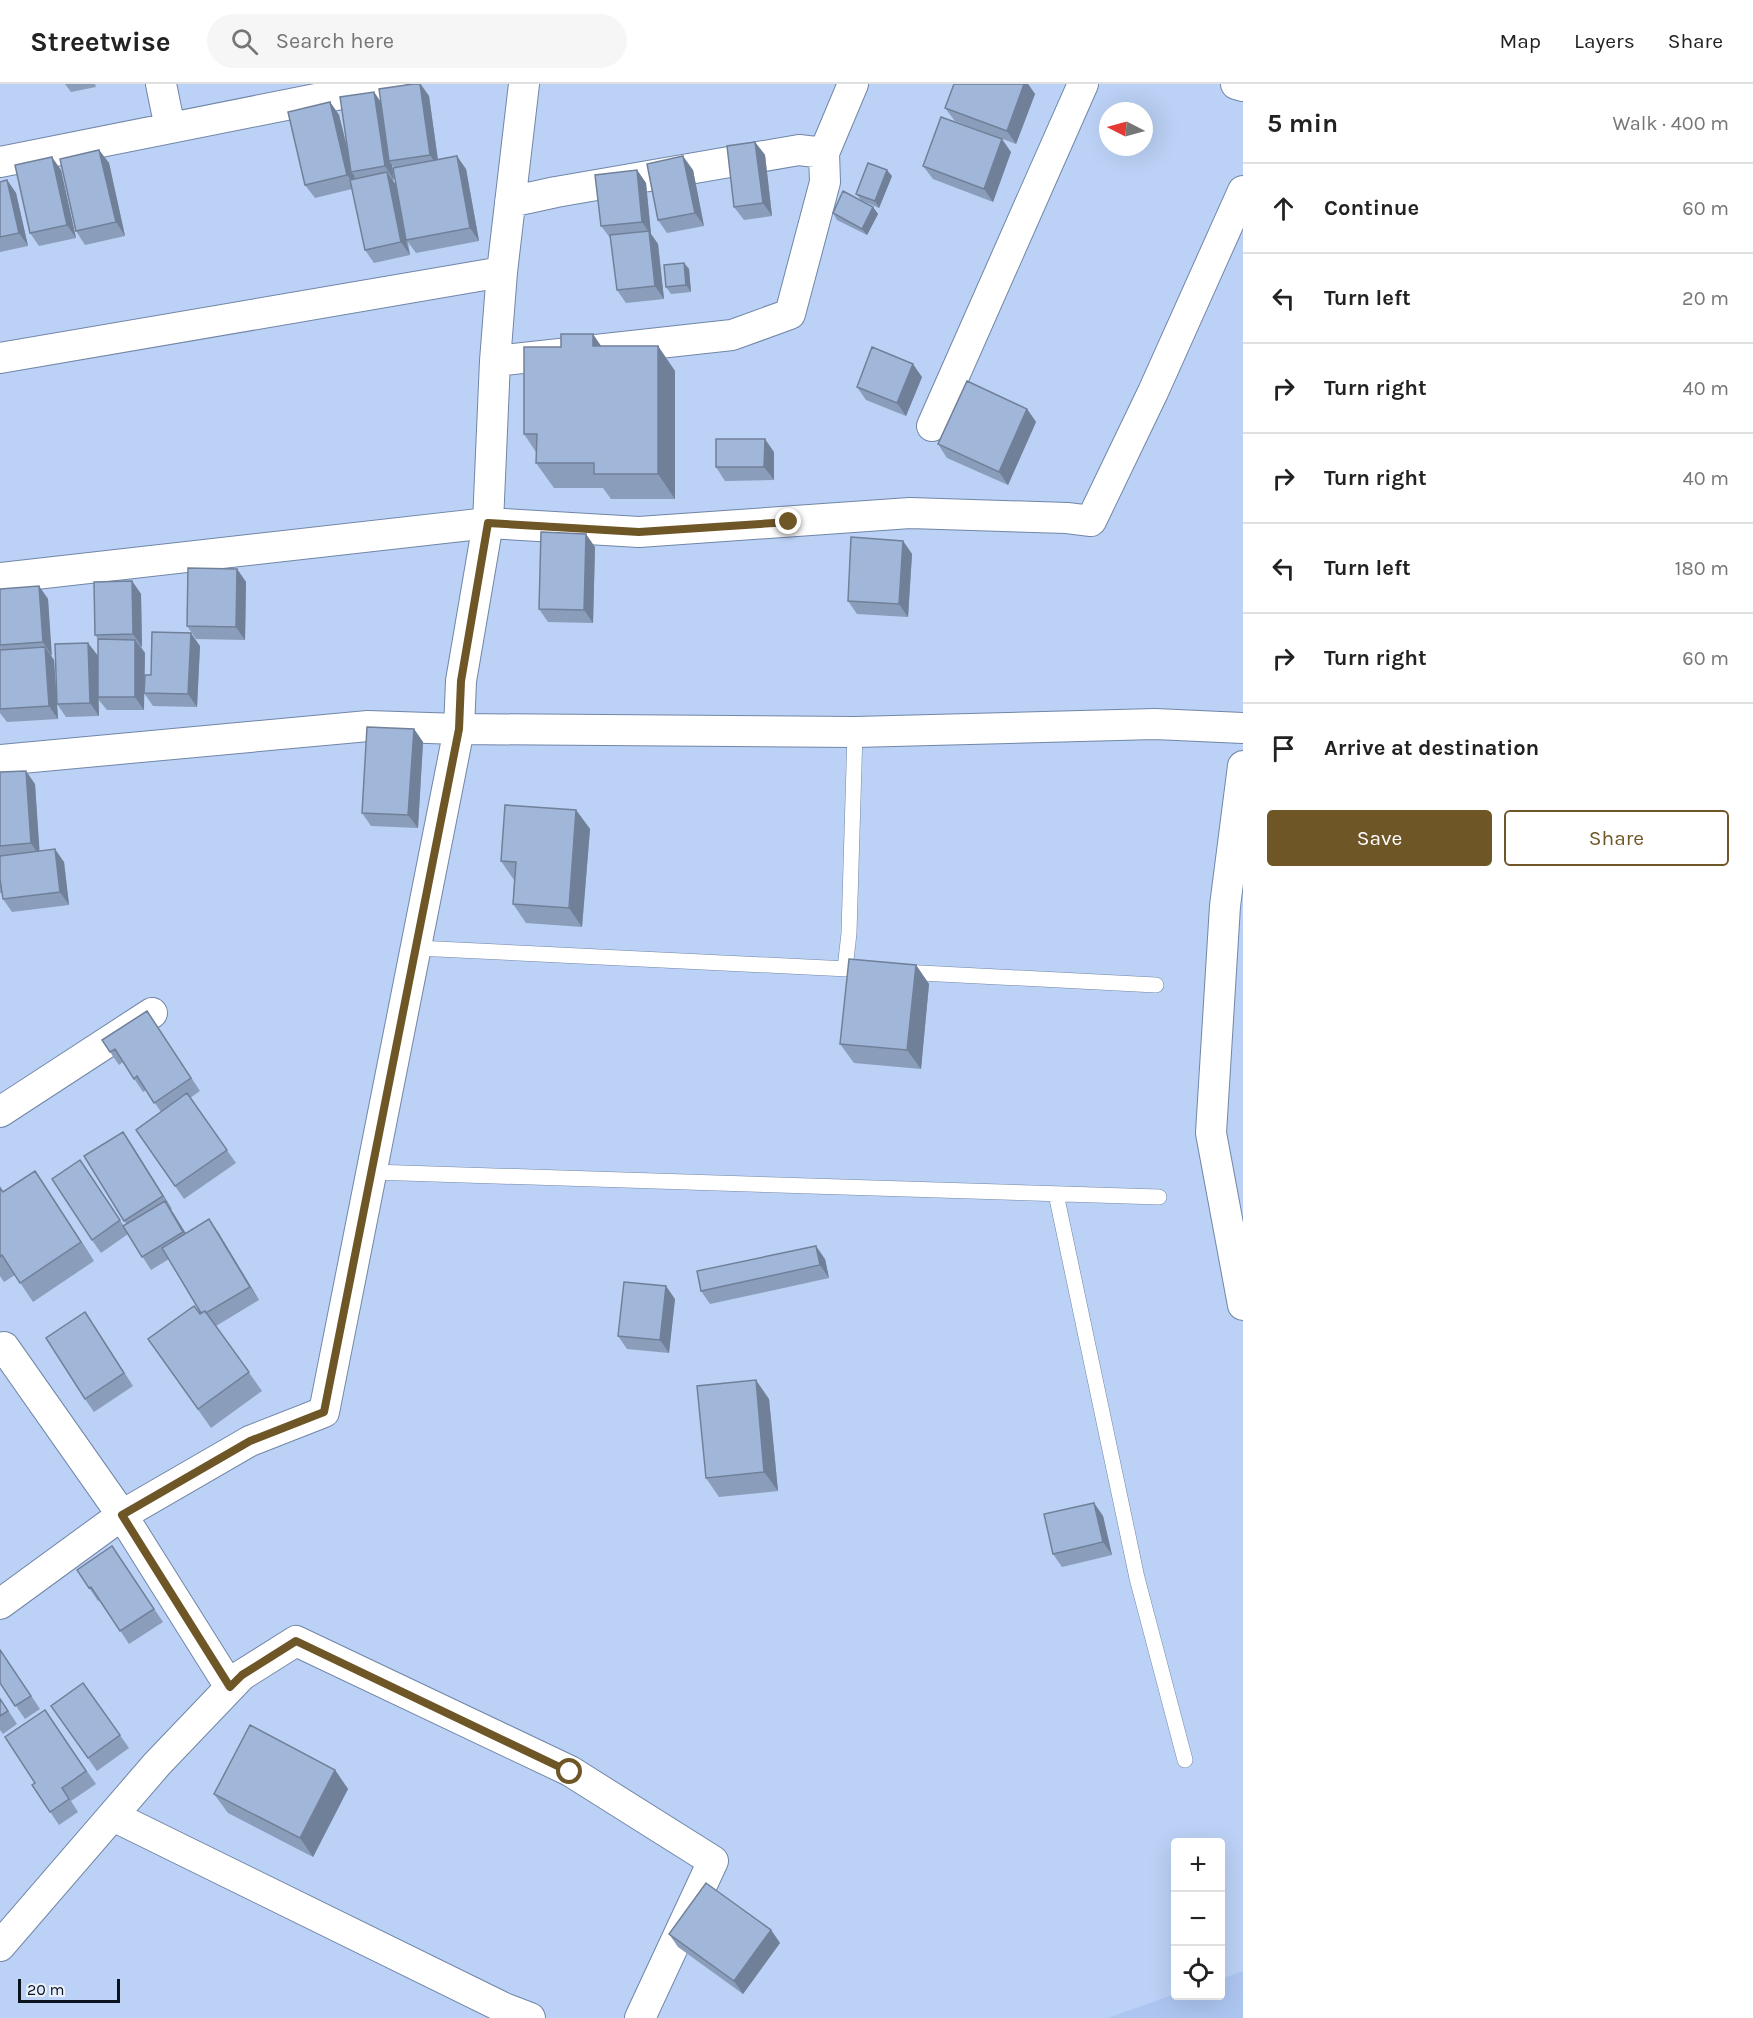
<!DOCTYPE html>
<html lang="en">
<head>
<meta charset="utf-8">
<style>
  body { margin:0; font-family:Karla,sans-serif; background:#f6f6f6; color:#222 }
  .controls { position:absolute; right:18px; bottom:18px; display:grid; overflow:hidden; border-radius:6px; box-shadow:0 6px 24px #0002 }
  .controls button { width:54px; height:54px; display:grid; place-items:center; padding:0; border:0; border-bottom:2px solid #e0e0e0; background:#fff; color:#222; font:30px sans-serif }
  .compass { position:absolute; left:1099px; top:18px; width:54px; height:54px; border-radius:50%; background:#fff; box-shadow:0 6px 24px #0002; rotate:276deg }
  .scale { position:absolute; left:18px; bottom:15px; width:102px; box-sizing:border-box; padding-left:6px; border:3px solid #0c1320; border-top:0; font-size:16px; line-height:21px; white-space:nowrap; color:#0c1320; -webkit-text-stroke:4px #eaf1fc; paint-order:stroke }
  .stop { position:absolute; width:18px; height:18px; margin:-14px; border:4px solid #6f5627; border-radius:50%; background:#fff }
  .stop.end { background:#6f5627; border-color:#fff; box-shadow:0 2px 6px #0008 }
  .list { margin:0; padding:0; list-style:none }
  h2 { display:flex; justify-content:space-between; align-items:center; height:78px; margin:0; padding:0 24px; font-size:26px }
  h2 small { font-size:20px; font-weight:400; color:#767676 }
  .list li { display:grid; grid-template-columns:39px 1fr auto; gap:18px; align-items:center; box-sizing:border-box; height:90px; padding:0 24px; border-top:2px solid #e0e0e0 }
  .list b { display:block; font-size:22px; white-space:nowrap }
  .list em { font-size:20px; font-style:normal; color:#767676 }
  .actions { display:flex; gap:12px; padding:18px 24px }
  .actions a { flex:1; padding:14px 0; border:2px solid #6f5627; border-radius:6px; text-align:center; font-size:21px; color:#6f5627 }
  .actions .main { background:#6f5627; color:#fff }
  .icon { flex:none; width:33px; height:33px; fill:none; stroke:currentColor; stroke-width:2; stroke-linecap:round; stroke-linejoin:round }
  .map { position:relative; flex:none; width:1243px; height:1934px; overflow:hidden }
  header { display:flex; align-items:center; gap:36px; box-sizing:border-box; height:84px; padding:0 30px; background:#fff; border-bottom:2px solid #e0e0e0 }
  header strong { font-size:28px }
  nav { display:flex; gap:33px; margin-inline-start:auto; font-size:21px }
  .search { width:420px; height:54px; background:#f6f6f6; display:flex; align-items:center; gap:15px; box-sizing:border-box; padding:0 21px; border-radius:33px; color:#767676; font-size:22px }
  main { display:flex }
  aside { flex:1; background:#fff }
  .map>svg:first-child { display:block }
</style>
</head>
<body>
<header>
<strong>Streetwise</strong>
<div class="search"><svg class="icon" aria-label="search" viewBox="0 0 24 24"><circle cx="10" cy="10" r="6"/><path d="M15 15l6 6"/></svg>Search here</div>
<nav><a>Map</a><a>Layers</a><a>Share</a></nav>
</header>
<main>
<div class="map">
<svg width="1243" height="1934" viewBox="0 0 1243 1934">
  <rect width="100%" height="100%" fill="#bbd1f5"/>
  <path fill="#adc6f1" d="M1243,1887V1934H1108L1175,1910L1220,1912L1221,1895Z"/>
  <g fill="none" stroke-linecap="round" stroke-linejoin="round">
    <g stroke="#7186a7" stroke-width="16">
      <path id="service" d="M416,864L868,886
        M845,885L849,849L855,648
        M901,888L1156,901
        M372,1088L1159,1113
        M1056,1110L1137,1494L1185,1676"/>
    </g>
    <g stroke="#7186a7" stroke-width="32">
      <path id="minor" d="M161,0L170,44
        M1236,0L1243,2
        M0,78L391,0
        M510,118L556,108L799,66L824,69
        M0,274L502,188
        M495,277L732,251L790,230L825,98L824,69L853,0
        M932,342L1083,0
        M0,494L488,439L639,448L910,429L1067,434L1091,437L1153,308L1243,107
        M0,676L368,642L459,645L855,648L1155,640L1243,644
        M1243,682L1225,822L1211,1049L1243,1221
        M0,1028L152,929
        M0,1265L4,1263L122,1431L230,1603
        M0,1520L122,1431L250,1357L324,1328L459,645L461,597L488,439L495,277L502,188L524,0
        M113,1732L504,1924L530,1934
        M0,1862L157,1680L242,1591L296,1557L570,1687L713,1777L640,1934"/>
    </g>
    <use href="#service" stroke="#fff" stroke-width="15"/>
    <use href="#minor" stroke="#fff" stroke-width="30"/>
  </g>
  <path fill="#8a9dbb" fill-rule="evenodd" d="M65,0H95L96,3L71,8Z
    M413,0H421L429,12L438,76L466,85L479,157L416,169L408,158L410,171L374,179L365,166L352,105L315,114L305,101L330,18L339,31L348,68L374,8L381,19ZM392,81L394,84L396,101L392,96H394Z
    M954,0H1028L1035,10L1016,60L955,37L945,24Z
    M755,58L765,71L772,132L744,136L734,123Z
    M99,66L109,79L125,152L85,161L76,147Z
    M1011,68L993,118L933,95L923,82Z
    M61,86L76,154L39,162L30,149Z
    M637,86L646,99L651,150L658,160L664,215L626,219L617,206L611,155L601,142Z
    M693,86L704,142L667,149L658,136Z
    M892,92L879,124L861,116L856,110Z
    M7,96L16,109L28,162L0,168V98Z
    M873,123L878,130L867,151L837,136L833,129Z
    M684,179L689,185L691,208L671,210L666,203Z
    M601,262H658L675,287V415H611L603,404H554L536,379V368L524,350L561,263Z
    M922,293L906,332L866,316L857,303Z
    M1027,325L1036,338L1008,401L947,374L938,360Z
    M774,368V396L725,397L716,383Z
    M903,457L912,470L908,533L857,530L848,517Z
    M595,463L593,539L548,538L539,525Z
    M237,485L246,498L245,556L196,555L187,542Z
    M132,497L141,510L142,563H141L145,569L144,602L151,591L200,562L197,623L153,622L144,609V626H107L98,615L99,632L66,633L57,620L88,559L98,572V555L95,551Z
    M39,502L48,515L51,572L54,576L58,635L7,638L0,629V505Z
    M414,645L423,658L418,744L371,742L362,729Z
    M0,688L35,700L39,767L64,778L69,821L12,828L3,815L2,809H0Z
    M576,726L590,745L582,843L526,839L513,820L514,796L501,777Z
    M916,881L929,900L921,985L854,979L840,960Z
    M156,940L200,1007L190,1014L236,1079L184,1115L136,1046L161,1028L146,1006L143,1008L123,978L119,981L110,968Z
    M123,1048L172,1125L171,1126L185,1149L218,1148L259,1216L216,1242L262,1307L211,1344L148,1255L201,1229L169,1175L151,1186L128,1150L101,1169L92,1156L89,1089L124,1142L126,1140L84,1072Z
    M35,1087L94,1177L33,1218L15,1191L4,1198L0,1192V1102L3,1108Z
    M825,1175L829,1194L710,1220L701,1207Z
    M675,1215L669,1269L627,1265L618,1252Z
    M94,1241L133,1302L94,1328L85,1315Z
    M769,1315L778,1407L719,1413L706,1394Z
    M1094,1419L1103,1432L1112,1471L1062,1483L1053,1470Z
    M112,1462L163,1538L129,1560L100,1516L98,1517L77,1486Z
    M0,1565L40,1625L25,1635L1,1600H0Z
    M83,1599L129,1664L97,1687L51,1622Z
    M0,1614L17,1640L3,1650L0,1646Z
    M45,1626L96,1700L71,1717L78,1728L59,1741L32,1701L35,1699Z
    M335,1686L348,1705L313,1773L228,1729L214,1710Z
    M771,1846L780,1859L743,1910L678,1863L669,1850Z"/>
  <path fill="#718099" d="M420,0L429,12L439,84L430,71Z
    M1024,0H1028L1035,10L1016,60L1007,47Z
    M374,8L383,21L389,77L392,81L394,96L385,82Z
    M330,18L339,31L353,87L351,88L354,91L357,104L347,91Z
    M1002,55L1011,68L993,118L984,105Z
    M755,58L765,71L772,132L763,119Z
    M99,66L109,79L125,152L116,138Z
    M457,72L466,85L479,157L470,144Z
    M683,72L693,86L704,142L695,129Z
    M52,73L61,86L76,154L67,141Z
    M637,86L646,99L651,150L658,160L664,215L655,202L649,148L642,138Z
    M887,86L892,92L879,124L875,117Z
    M387,88L396,101L406,156L410,171L401,158Z
    M7,96L16,109L28,162L19,149Z
    M873,123L878,130L867,151L862,145Z
    M684,179L689,185L691,208L686,201Z
    M593,250L610,275L593,262Z
    M658,262L675,287V415L658,390Z
    M913,280L922,293L906,332L897,319Z
    M1027,325L1036,338L1008,401L999,388Z
    M765,355L774,368V396L764,383Z
    M586,450L595,463L593,539L584,526Z
    M903,457L912,470L908,533L899,520Z
    M237,485L246,498L245,556L236,543Z
    M132,497L141,510L142,563L133,550Z
    M39,502L48,515L52,572L43,558Z
    M191,549L200,562L197,623L188,610Z
    M135,556L145,569L144,626L135,613Z
    M88,559L98,572L99,632L90,619Z
    M45,563L54,576L58,635L49,622Z
    M414,645L423,658L418,744L408,731Z
    M26,687L35,700L40,773L31,759Z
    M576,726L590,745L582,843L569,824Z
    M55,765L64,778L69,821L60,808Z
    M916,881L929,900L921,985L907,966Z
    M123,1048L132,1061L172,1125L163,1112Z
    M35,1087L48,1106L94,1177L81,1158Z
    M165,1117L174,1130L193,1161L183,1148Z
    M209,1135L218,1148L259,1216L250,1203Z
    M816,1162L825,1175L829,1194L820,1181Z
    M666,1202L675,1215L669,1269L660,1256Z
    M756,1296L769,1315L778,1407L764,1388Z
    M1094,1419L1103,1432L1112,1471L1103,1458Z
    M335,1686L348,1705L313,1773L300,1754Z
    M771,1846L780,1859L743,1910L734,1897Z"/>
  <path fill="#a1b7da" stroke="#718099" stroke-width="1.5" d="M413,0H420L430,71L389,77L379,5Z
    M954,0H1024L1007,47L945,24Z
    M374,8L385,82L351,88L340,13Z
    M330,18L347,91L305,101L288,28Z
    M941,33L1002,55L984,105L923,82Z
    M755,58L763,119L734,123L727,62Z
    M99,66L116,138L76,147L60,75Z
    M457,72L470,144L406,156L393,84Z
    M683,72L695,129L658,136L647,80Z
    M52,73L67,141L30,149L15,81Z
    M868,79L887,86L875,117L856,110Z
    M637,86L642,138L601,142L595,91Z
    M387,88L401,158L365,166L350,96Z
    M7,96L19,149L0,153V98Z
    M843,107L873,123L862,145L833,129Z
    M649,147L655,202L617,206L610,151Z
    M684,179L686,201L666,203L664,181Z
    M561,250H593V262H658V390H594V379H536L537,350H524V263H561Z
    M872,263L913,280L897,319L857,303Z
    M967,297L1027,325L999,388L938,360Z
    M716,355H765L764,383H716Z
    M541,448L586,450L584,526L539,525Z
    M851,453L903,457L899,520L848,517Z
    M188,484L237,485L236,543L187,542Z
    M132,497L133,550L95,551L94,498Z
    M39,502L43,558L0,561V505Z
    M152,548L191,549L188,610L144,609L145,591H151Z
    M98,555L135,556V613H98Z
    M88,559L90,619L57,620L55,560Z
    M45,563L49,622L0,625V566Z
    M367,643L414,645L408,731L362,729Z
    M26,687L31,759L0,762V688Z
    M505,721L576,726L569,824L513,820L516,778L501,777Z
    M55,765L60,808L3,815L0,795V772Z
    M849,875L916,881L907,966L840,960Z
    M147,927L191,994L154,1019L137,992L134,995L115,965L110,968L102,956Z
    M187,1009L227,1066L175,1102L136,1046Z
    M123,1048L163,1112L124,1137L84,1072Z
    M80,1076L120,1136L92,1156L52,1095Z
    M35,1087L81,1158L20,1199L2,1171L0,1173V1104L3,1108Z
    M165,1117L183,1148L142,1173L123,1142Z
    M209,1135L250,1203L206,1229L205,1227L201,1229L162,1164Z
    M816,1162L820,1181L701,1207L697,1187Z
    M624,1198L666,1202L660,1256L618,1252Z
    M194,1222L200,1230L205,1227L249,1288L198,1325L148,1255Z
    M85,1228L124,1289L85,1315L46,1254Z
    M756,1296L764,1388L706,1394L697,1302Z
    M1094,1419L1103,1458L1053,1470L1044,1430Z
    M112,1462L154,1525L120,1547L91,1503L89,1504L77,1486Z
    M0,1566L31,1612L15,1622L0,1599Z
    M83,1599L120,1651L88,1674L51,1622Z
    M0,1615L8,1627L0,1632Z
    M45,1626L86,1687L62,1704L69,1715L50,1728L32,1701L35,1699L5,1653Z
    M250,1641L335,1686L300,1754L214,1710Z
    M706,1799L771,1846L734,1897L669,1850Z"/>
  <g fill="none" stroke-linecap="round" stroke-linejoin="round">
    <path stroke="#6f5627" stroke-width="8" d="M570,1688L296,1557L242,1591L230,1603L122,1431L250,1357L324,1328L459,645L461,597L488,439L639,448L789,438"/>
  </g>
</svg>
<div class="controls">
<button>+</button>
<button>−</button>
<button><svg class="icon" aria-label="locate" viewBox="0 0 24 24"><circle cx="12" cy="12" r="6"/><path d="M12 2v4M12 18v4M2 12h4M18 12h4"/></svg></button>
</div>
<svg class="compass" viewBox="-18 -18 36 36"><path d="M0-13l5 13h-10z" fill="#e53935"/><path d="M0 13l5-13h-10z" fill="#767676"/></svg>
<div class="scale">20 m</div>
<div class="stop" style="left:570px;top:1688px"></div>
<div class="stop end" style="left:789px;top:438px"></div>
</div>
<aside>
<h2>5 min<small>Walk · 400 m</small></h2>
<ul class="list">
<li><svg class="icon" aria-label="ahead" viewBox="0 0 24 24"><path d="M12 20V5M6 11l6-6 6 6"/></svg><div><b>Continue</b></div><em>60 m</em></li>
<li><svg class="icon" aria-label="left" viewBox="0 0 24 24"><path d="M17 20v-9H6M10 6l-5 5 5 5"/></svg><div><b>Turn left</b></div><em>20 m</em></li>
<li><svg class="icon" aria-label="right" viewBox="0 0 24 24"><path d="M7 20v-9h11M14 6l5 5-5 5"/></svg><div><b>Turn right</b></div><em>40 m</em></li>
<li><svg class="icon" aria-label="right" viewBox="0 0 24 24"><path d="M7 20v-9h11M14 6l5 5-5 5"/></svg><div><b>Turn right</b></div><em>40 m</em></li>
<li><svg class="icon" aria-label="left" viewBox="0 0 24 24"><path d="M17 20v-9H6M10 6l-5 5 5 5"/></svg><div><b>Turn left</b></div><em>180 m</em></li>
<li><svg class="icon" aria-label="right" viewBox="0 0 24 24"><path d="M7 20v-9h11M14 6l5 5-5 5"/></svg><div><b>Turn right</b></div><em>60 m</em></li>
<li><svg class="icon" aria-label="arrive" viewBox="0 0 24 24"><path d="M6 21V4h12l-3 4 3 4H6"/></svg><div><b>Arrive at destination</b></div></li>
</ul>
<div class="actions"><a class="main">Save</a><a>Share</a></div>
</aside>
</main>
</body>
</html>
